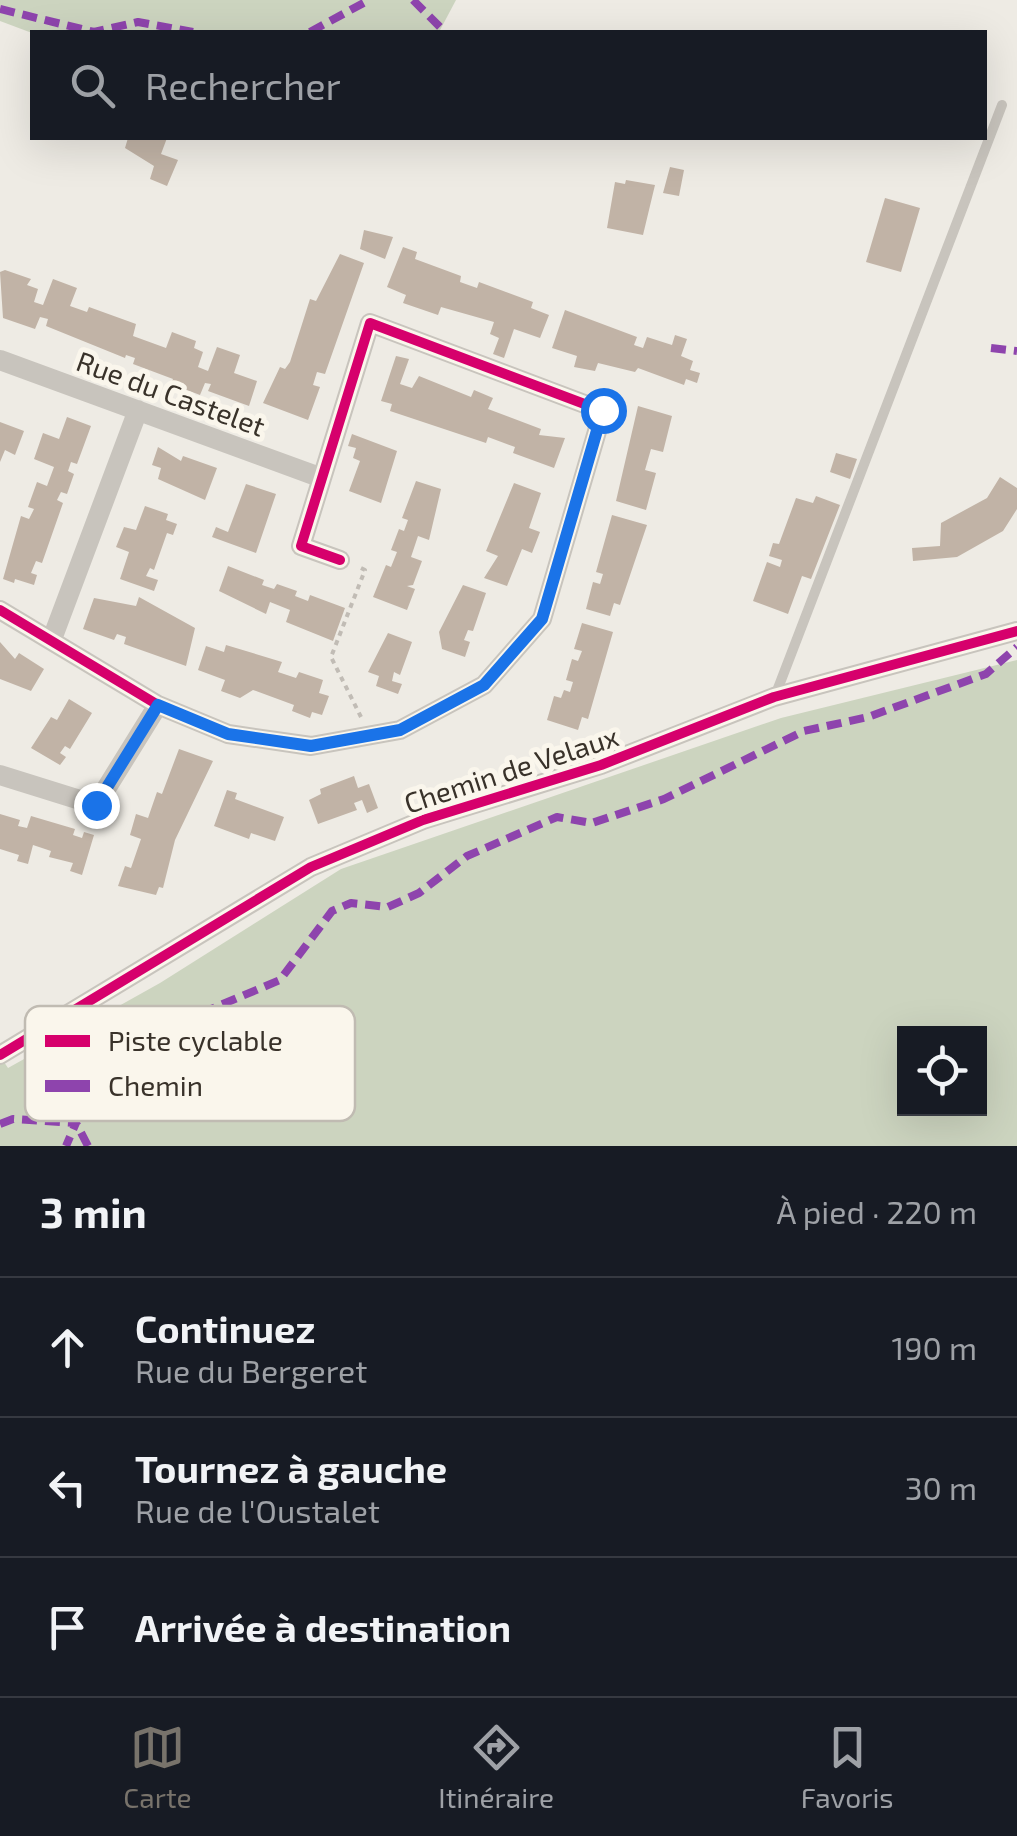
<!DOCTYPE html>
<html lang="fr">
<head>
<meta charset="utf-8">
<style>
  body { margin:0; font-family:"Exo 2",sans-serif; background:#20242c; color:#f1f3f6 }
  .controls { position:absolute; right:30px; bottom:30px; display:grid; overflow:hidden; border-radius:0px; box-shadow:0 10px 40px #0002 }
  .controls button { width:90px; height:90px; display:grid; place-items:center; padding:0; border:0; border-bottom:2px solid #363941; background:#171b24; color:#f1f3f6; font:50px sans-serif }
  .stop { position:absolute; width:30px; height:30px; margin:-22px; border:8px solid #1a73e8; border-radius:50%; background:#fff }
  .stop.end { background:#1a73e8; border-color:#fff; box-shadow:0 2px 10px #0008 }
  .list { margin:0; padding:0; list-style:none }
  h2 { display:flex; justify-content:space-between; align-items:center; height:130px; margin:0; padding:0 40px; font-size:42px }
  h2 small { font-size:32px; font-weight:400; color:#9ea1a6 }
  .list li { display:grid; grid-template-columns:65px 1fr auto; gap:30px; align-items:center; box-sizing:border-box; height:140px; padding:0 40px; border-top:2px solid #363941 }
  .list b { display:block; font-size:38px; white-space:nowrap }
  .list p { margin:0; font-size:32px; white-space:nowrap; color:#9ea1a6 }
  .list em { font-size:32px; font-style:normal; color:#9ea1a6 }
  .icon { flex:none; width:55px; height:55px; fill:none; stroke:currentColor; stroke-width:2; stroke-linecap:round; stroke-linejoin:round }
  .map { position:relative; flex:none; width:1017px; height:1146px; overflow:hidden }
  .search { position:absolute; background:#171b24; box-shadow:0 10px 40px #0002; left:30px; right:30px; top:30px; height:110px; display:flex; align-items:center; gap:25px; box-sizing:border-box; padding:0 35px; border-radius:0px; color:#9ea1a6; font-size:38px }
  .sheet { height:550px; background:#171b24 }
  nav { display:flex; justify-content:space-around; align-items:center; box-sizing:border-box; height:140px; border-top:2px solid #363941; background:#171b24; font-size:28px; color:#9ea1a6 }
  nav a { display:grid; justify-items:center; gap:5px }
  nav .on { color:#78736b }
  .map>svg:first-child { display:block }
</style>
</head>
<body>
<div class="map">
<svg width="1017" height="1146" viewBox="0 0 1017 1146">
  <rect width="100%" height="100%" fill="#eeebe4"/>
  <path fill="#ccd4bf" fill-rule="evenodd" d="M0,0H456L439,32L32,33L0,21Z
    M1017,660V1146H0V1056L8,1068L160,983L341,869L781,718ZM904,1034H980V1108H904Z"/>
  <path fill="#c1b3a6" d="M128,138H167L161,154L178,160L167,186L150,179L154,166L125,148Z
    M670,167L684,170L679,196L663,193Z
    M626,180L655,185L643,235L607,228L615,182L625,184Z
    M885,198L920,208L901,272L866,262Z
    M364,230L393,237L385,259L360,249Z
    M403,247L417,252L415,259L461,276L460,282L477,288L479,282L533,302L531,308L549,315L540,338L514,329L504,358L493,354L499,338L490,334L494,322L441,307L438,315L403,303L406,295L387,287Z
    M340,254L364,263L325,374L317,372L313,385L320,387L308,420L263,403L280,367L285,369L290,362L310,299L316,301Z
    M5,270L31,279L27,285L38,289L34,302L43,305L53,279L77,288L70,306L87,312L89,307L136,324L133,336L166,348L172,332L196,341L194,348L203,352L198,367L208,371L217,347L240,355L234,373L257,381L249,406L208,391L211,384L205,383L200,395L171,384L173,379L133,364L135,358L126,355L125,358L46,326L48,319L40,317L35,329L3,318L0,272Z
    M565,310L637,337L634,345L643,348L647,337L672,345L675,335L687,339L681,356L693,361L690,370L700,373L697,383L686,379L684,385L638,368L635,372L598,363L595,371L574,367L577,356L552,348Z
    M396,356L409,359L400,384L412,388L419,376L471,397L474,390L493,398L488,409L541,429L539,435L565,438L554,468L513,453L515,447L488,437L486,443L390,411L392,404L381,401Z
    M638,406L672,416L663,452L651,449L645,470L656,473L646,510L616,501Z
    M67,417L91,426L77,464L71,462L68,471L74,474L67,494L61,492L57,500L63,503L42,563L36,561L31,573L37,575L34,585L15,579L14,583L3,579L21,516L29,519L34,509L28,507L37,482L47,486L54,467L34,459L43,433L59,439Z
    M0,422L24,431L15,455L5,450L0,462Z
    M352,434L397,451L381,503L349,491L360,461L353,458L356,448L348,446Z
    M158,447L181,461L183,456L217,468L205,500L158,479L161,468L152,465Z
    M836,453L857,459L850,479L830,472Z
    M1000,477L1017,488V509L1003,531L957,557L913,561L912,548L940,546L941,523L987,498Z
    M416,481L441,489L429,540L418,536L411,557L422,561L413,585L407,586L415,589L407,610L373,597L386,565L391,567L397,552L391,550L399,529L404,531L408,520L402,518Z
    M514,483L541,493L529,528L540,532L532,553L522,549L507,586L484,578L498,556L486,551Z
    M246,484L276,494L256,553L212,537L216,527L228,532Z
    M816,496L840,505L811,579L802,576L788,614L753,601L767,562L780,567L782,560L769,556L773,543L779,544L796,498L813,503Z
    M145,506L168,514L166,520L177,524L173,535L167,533L154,570L150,568L146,576L158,580L154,591L120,579L129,552L116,547L124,527L136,530Z
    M612,515L647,525L620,605L614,603L610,616L586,609L593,582L600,584L603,574L596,572Z
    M228,566L264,580L262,585L274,589L277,584L297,591L295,596L308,601L310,595L345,608L333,641L286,622L290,610L270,602L266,614L219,591Z
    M463,585L486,593L473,631L468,630L464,640L470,642L465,657L442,649L439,632Z
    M139,597L195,628L186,666L124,644L126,637L117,634L114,640L83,629L94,598L136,606Z
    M582,623L613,632L588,719L582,717L578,730L547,720L554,696L561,698L564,690L570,692L573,682L566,680L572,659L578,661L582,651L574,649Z
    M388,633L412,642L400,675L394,672L392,681L402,684L398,694L376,686L379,676L368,672Z
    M0,642L15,659L19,653L44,669L31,691L0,679Z
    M226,645L282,662L278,672L296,678L299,672L323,680L319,693L329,696L322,715L312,712L310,718L292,711L294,705L253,690L240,698L221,691L225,680L198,670L206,646L224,652Z
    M69,699L92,713L70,749L65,746L60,753L66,757L60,765L31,748L51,717L57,720Z
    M179,749L213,761L175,840L163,888L159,887L156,895L118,886L125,866L131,868L141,839L130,835L136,814L148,818L157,792L162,794Z
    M354,776L358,788L369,784L378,808L367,813L362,800L354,803L357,810L318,824L309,800L321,794L320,789Z
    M227,790L237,793L235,799L284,817L275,841L251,833L249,839L214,826Z
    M0,814L20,820L18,826L27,828L31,816L75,829L73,835L82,838L84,832L94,835L82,875L70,871L73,863L49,857L51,851L33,845L28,864L17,861L19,855L0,849Z"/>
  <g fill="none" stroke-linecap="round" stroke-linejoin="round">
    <path stroke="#c1bcb5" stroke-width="4" stroke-dasharray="5 5" stroke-linecap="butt" d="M361,568L365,570L331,657L361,717"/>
    <path stroke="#c8c4bd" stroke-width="10" d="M775,696L1002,105"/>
    <path stroke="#c8c4bd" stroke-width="20" d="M0,360L322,478
      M0,610L158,705L228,734L311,746L400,730L484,685L542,619L603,411L370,323L301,546L340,560
      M52,639L138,410
      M0,775L96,805L158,705
      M0,1055L311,867L423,820L601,765L774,697L1017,631"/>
    <path stroke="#8e44ad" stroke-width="8" stroke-dasharray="15 8" stroke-linecap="butt" d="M413,0L445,32
      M0,9L94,32L138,22L193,32
      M310,32L369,0
      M991,348L1017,351
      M0,1124L13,1119L76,1123L66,1146
      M88,1146L76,1123L83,1077L154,1033L280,980L332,911L351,903L388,907L419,893L467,856L557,817L592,823L664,799L804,731L868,717L986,674L1017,647"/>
    <g stroke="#faf6ec" stroke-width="16">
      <path id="cycleway" d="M0,610L158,705L228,734L311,746L400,730L484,685L542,619L603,411L370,323L301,546L340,560
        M0,1055L311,867L423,820L601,765L774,697L1017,631"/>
    </g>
    <use href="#cycleway" stroke="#d6006c" stroke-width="10"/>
  </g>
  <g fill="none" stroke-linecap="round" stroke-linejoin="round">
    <path stroke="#1a73e8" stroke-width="12" d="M96,805L158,705L228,734L311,746L400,730L484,685L542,619L603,410"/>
  </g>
  <g text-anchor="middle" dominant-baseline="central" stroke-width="10" stroke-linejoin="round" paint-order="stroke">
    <g font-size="28" fill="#39322a" stroke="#faf6ec">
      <text transform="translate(171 393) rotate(20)">Rue du Castelet</text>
      <text transform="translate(511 769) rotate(-18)">Chemin de Velaux</text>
    </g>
  </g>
  <rect x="25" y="1006" width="330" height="115" rx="15" fill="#faf6ec" stroke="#c0bbb2" stroke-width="2.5"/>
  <rect x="45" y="1035" width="45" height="12" fill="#d6006c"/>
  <rect x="45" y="1080" width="45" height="12" fill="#8e44ad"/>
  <g font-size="28" fill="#39322a">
    <text x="108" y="1051">Piste cyclable</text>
    <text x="108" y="1096">Chemin</text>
  </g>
</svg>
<div class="controls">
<button><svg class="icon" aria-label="locate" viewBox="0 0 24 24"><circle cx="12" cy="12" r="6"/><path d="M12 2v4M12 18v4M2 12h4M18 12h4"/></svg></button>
</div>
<div class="stop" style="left:603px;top:410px"></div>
<div class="stop end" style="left:96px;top:805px"></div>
<div class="search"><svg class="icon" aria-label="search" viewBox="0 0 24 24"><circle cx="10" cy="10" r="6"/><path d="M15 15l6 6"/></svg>Rechercher</div>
</div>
<section class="sheet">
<h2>3 min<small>À pied · 220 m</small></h2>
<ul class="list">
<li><svg class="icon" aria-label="ahead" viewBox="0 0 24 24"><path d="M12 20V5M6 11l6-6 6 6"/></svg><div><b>Continuez</b><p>Rue du Bergeret</p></div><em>190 m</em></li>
<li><svg class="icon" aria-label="left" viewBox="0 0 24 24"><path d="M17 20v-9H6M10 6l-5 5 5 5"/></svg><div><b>Tournez à gauche</b><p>Rue de l'Oustalet</p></div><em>30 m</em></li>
<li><svg class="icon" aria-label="arrive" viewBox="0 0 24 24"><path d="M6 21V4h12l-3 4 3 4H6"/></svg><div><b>Arrivée à destination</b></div></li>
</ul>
</section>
<nav>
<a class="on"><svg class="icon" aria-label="map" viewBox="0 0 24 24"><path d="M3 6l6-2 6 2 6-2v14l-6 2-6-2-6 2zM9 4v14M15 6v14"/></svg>Carte</a>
<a><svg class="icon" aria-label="directions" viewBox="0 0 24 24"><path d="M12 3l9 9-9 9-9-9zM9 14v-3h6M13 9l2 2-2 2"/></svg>Itinéraire</a>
<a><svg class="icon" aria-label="saved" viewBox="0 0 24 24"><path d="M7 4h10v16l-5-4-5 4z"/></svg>Favoris</a>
</nav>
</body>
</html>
